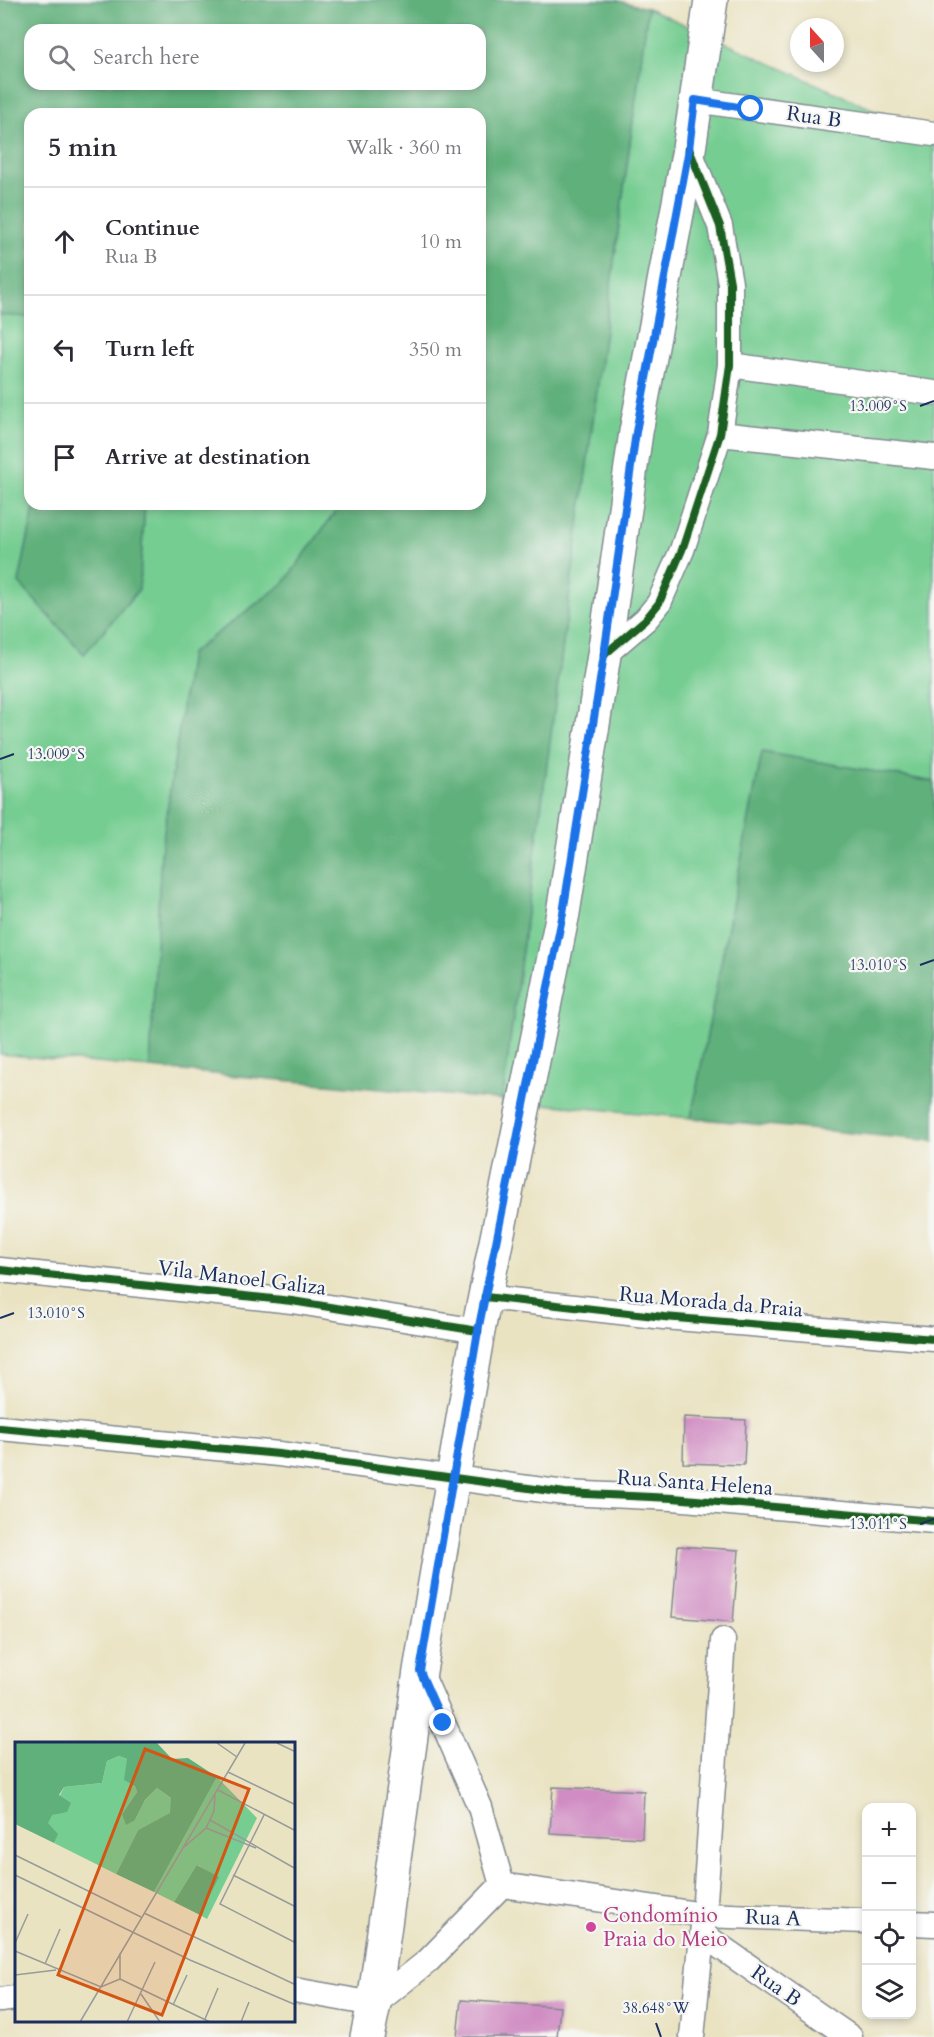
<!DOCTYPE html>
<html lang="en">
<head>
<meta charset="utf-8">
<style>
  body { margin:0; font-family:Cardo,serif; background:#f7f7f7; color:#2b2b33 }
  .controls { position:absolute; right:18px; bottom:18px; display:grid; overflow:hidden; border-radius:12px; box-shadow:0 3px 9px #0003 }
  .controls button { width:54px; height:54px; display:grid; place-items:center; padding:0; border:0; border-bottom:2px solid #e1e1e2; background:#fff; color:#2b2b33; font:30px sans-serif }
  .compass { position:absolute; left:790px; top:18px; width:54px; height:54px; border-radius:50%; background:#fff; box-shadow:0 3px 9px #0003; rotate:339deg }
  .stop { position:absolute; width:18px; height:18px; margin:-14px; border:4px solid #1a73e8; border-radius:50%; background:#fff }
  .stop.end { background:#1a73e8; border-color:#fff; box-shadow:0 2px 6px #0008 }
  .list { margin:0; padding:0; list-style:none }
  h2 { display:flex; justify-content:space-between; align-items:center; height:78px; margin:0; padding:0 24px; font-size:26px }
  h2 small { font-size:20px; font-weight:400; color:#7c7c81 }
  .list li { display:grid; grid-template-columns:39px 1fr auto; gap:18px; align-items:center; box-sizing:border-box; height:108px; padding:0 24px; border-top:2px solid #e1e1e2 }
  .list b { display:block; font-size:22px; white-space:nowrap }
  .list p { margin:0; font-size:20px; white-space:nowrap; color:#7c7c81 }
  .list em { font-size:20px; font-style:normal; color:#7c7c81 }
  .icon { flex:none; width:33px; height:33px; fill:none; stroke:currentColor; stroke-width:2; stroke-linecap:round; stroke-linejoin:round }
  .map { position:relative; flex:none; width:934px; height:2037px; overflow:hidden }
  .search { position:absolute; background:#fff; box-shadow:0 3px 9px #0003; left:24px; top:24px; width:462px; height:66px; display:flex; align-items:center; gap:15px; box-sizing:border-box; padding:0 21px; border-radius:18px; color:#7c7c81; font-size:22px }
  .panel { position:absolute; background:#fff; box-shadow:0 3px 9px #0003; left:24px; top:108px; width:462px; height:402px; border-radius:18px }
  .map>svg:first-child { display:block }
</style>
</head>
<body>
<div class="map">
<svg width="934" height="2037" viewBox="0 0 934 2037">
  <rect width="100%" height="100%" fill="#f6f6f2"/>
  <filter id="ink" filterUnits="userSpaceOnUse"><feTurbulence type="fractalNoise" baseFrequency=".0167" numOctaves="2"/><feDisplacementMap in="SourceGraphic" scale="12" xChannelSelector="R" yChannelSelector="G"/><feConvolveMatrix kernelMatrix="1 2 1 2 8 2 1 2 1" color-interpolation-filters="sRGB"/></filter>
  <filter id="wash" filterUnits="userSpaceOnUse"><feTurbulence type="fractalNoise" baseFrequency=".008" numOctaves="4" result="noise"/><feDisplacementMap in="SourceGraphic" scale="24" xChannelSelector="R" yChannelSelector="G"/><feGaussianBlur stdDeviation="1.35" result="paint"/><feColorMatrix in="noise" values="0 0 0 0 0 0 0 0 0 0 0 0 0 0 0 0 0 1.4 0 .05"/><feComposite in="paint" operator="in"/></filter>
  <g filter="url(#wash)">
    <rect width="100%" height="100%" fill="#eae3c2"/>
    <path fill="#76cd92" stroke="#487e78" stroke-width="1.5" d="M648,8L934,137V782L762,752L691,1118L502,1100Z
      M0,315L30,317V504H35L19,582L84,654L139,589L145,504H341L284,583L190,654L161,853L150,1068L0,1054Z"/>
    <path fill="#60b07c" stroke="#3e706d" stroke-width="1.5" fill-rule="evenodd" d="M0,0H238L243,2L248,0H615L648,8L502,1100L150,1068L161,853L190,654L284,583L341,504H480V114H30V317L0,315ZM30,30H480V84H30Z
      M35,504H145L139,589L84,654L19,583Z
      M762,752L934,782V1141L691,1118Z"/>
    <g id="blocks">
      <path fill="#d08cc3" d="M684,1417L746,1420L744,1465L683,1463Z
        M678,1546L739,1550L733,1622L672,1617Z
        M553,1787L644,1791L642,1838L550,1833Z
        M461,2000L560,2007L557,2037H457Z"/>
    </g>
  </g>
  <g filter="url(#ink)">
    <use href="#blocks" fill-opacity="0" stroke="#828990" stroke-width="1.5"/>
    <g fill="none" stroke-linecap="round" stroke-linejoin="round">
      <g stroke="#828990" stroke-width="27">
        <path id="street" d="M695,100L934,134
          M730,365L934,393
          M720,434L934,457
          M604,655L646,619L659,603L682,550L720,434L730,365V283L720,226L689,149
          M0,1270L292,1301L478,1331
          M485,1297L664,1317L934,1339
          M0,1428L279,1454L565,1493L673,1498L934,1521
          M420,1671L480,1807L502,1885
          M502,1885L704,1915L866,1921
          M912,1923L934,1924
          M702,1934L850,2037
          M294,1990L374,2004L428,1961L502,1885
          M0,2000L16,1998
          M692,2037L704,1915L723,1640"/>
      </g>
      <g stroke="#828990" stroke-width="36">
        <path id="primary" d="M367,2037L374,2004L420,1671L478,1331L563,913L604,655L636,432L689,149L711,0"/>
      </g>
      <use href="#street" stroke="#fff" stroke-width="24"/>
      <use href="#primary" stroke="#fff" stroke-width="33"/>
      <g stroke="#f6f6f2" stroke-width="11">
        <path id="cycleway" d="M604,655L646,619L659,603L682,550L720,434L730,365V283L720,226L689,149
          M0,1270L292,1301L478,1331
          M485,1297L664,1317L934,1339
          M0,1428L279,1454L565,1493L673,1498L934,1521"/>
      </g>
      <use href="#cycleway" stroke="#1b5e20" stroke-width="8"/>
    </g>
  </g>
  <g fill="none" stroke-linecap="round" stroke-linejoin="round" filter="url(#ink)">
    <path stroke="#1a73e8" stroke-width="8" d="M443,1723L420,1671L478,1331L563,913L604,655L636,432L689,149L695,100L751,109"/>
  </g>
  <path fill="none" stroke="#1b2f5e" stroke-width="2" d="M920,406L934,401M0,759L14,754M920,965L934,960M0,1318L14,1313M920,1524L934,1519M656,2023L661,2037"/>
  <circle fill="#d1479c" stroke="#f6f6f2" stroke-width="2" cx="591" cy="1927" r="6"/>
  <g text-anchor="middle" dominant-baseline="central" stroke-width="4.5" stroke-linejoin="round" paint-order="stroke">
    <g font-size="21" fill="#1b2f5e" stroke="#f6f6f2">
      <text transform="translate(814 117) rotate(8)">Rua B</text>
      <text transform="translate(242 1278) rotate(7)">Vila Manoel Galiza</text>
      <text transform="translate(711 1302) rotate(5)">Rua Morada da Praia</text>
      <text transform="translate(695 1483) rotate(4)">Rua Santa Helena</text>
      <text transform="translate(773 1918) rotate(2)">Rua A</text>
      <text transform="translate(776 1986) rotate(35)">Rua B</text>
    </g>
    <g font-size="21" fill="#b23c85" stroke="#f6f6f2" text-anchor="start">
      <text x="603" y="1915">Condomínio<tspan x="603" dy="24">Praia do Meio</tspan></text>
    </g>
  </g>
  <g transform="translate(15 1742)">
    <rect width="280" height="280" fill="#eae3c2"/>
    <path d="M104,14L112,17L122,50L107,72L120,78L130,58L142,46L156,56V71L123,88L101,132L39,101L42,92L32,81L49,45L87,41L92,19ZM202,35L242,76L192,177L185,173L203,136L183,123L159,160L139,150Z" fill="#76cd92"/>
    <path d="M0,1H142L157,17L173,16L202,35L139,150L101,132L123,88L155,71L156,56L142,46L130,58L120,78L111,83L107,72L122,50L120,44L109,38L112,17L104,14L92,19L87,41L49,45L44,53L56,61L52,70L37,73L33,81L43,92L39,101L0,82ZM182,123L204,135L185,173L159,160Z" fill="#60b07c"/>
    <path fill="none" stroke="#979b9a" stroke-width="1.5" d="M202,1L222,15M262,1L281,10M213,30L281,63M203,48L281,89M249,73L205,162L281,201M195,78L281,127M191,86L241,106M169,105L191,86L199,69L200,53M0,113L126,175M0,133L175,218L281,263M218,133L281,165M129,171L281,243M0,201L13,172M0,209L86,245L105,237M30,222L45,187M0,233L41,228M105,237L195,280M105,237V211M126,252L145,280M158,263L172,233M190,277L203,246M65,280L230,1M112,280L140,220M226,280L234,260"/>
    <path fill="#d45514" fill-opacity="0.15" stroke="#d45514" stroke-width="3" d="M130,7L234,47L147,273L43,233Z"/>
    <rect width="280" height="280" fill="none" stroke="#1b2f5e" stroke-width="3"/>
  </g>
  <g font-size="15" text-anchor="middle" fill="#1b2f5e" stroke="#f6f6f2" stroke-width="4.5" stroke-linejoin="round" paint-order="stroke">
    <text x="878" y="411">13.009°S</text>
    <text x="56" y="759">13.009°S</text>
    <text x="878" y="970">13.010°S</text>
    <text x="56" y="1318">13.010°S</text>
    <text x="878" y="1529">13.011°S</text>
    <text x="656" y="2013">38.648°W</text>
  </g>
</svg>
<div class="controls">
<button>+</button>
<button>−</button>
<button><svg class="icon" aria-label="locate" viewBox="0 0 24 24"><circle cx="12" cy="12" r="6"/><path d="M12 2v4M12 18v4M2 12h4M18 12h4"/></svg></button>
<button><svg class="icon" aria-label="layers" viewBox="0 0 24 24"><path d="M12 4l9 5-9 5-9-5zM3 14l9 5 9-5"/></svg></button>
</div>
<svg class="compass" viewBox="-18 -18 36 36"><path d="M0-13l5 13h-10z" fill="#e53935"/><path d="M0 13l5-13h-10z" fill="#7c7c81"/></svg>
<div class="stop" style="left:751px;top:109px"></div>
<div class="stop end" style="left:443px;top:1723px"></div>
<div class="search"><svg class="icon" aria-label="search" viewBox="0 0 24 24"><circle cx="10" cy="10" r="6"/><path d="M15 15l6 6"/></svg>Search here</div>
<section class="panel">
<h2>5 min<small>Walk · 360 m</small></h2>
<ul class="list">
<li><svg class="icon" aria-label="ahead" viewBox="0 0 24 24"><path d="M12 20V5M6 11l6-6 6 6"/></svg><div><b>Continue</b><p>Rua B</p></div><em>10 m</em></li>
<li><svg class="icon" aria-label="left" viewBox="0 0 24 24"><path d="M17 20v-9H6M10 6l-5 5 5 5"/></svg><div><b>Turn left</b></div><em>350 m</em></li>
<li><svg class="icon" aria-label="arrive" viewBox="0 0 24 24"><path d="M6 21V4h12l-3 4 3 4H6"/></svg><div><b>Arrive at destination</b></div></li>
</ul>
</section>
</div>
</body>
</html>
